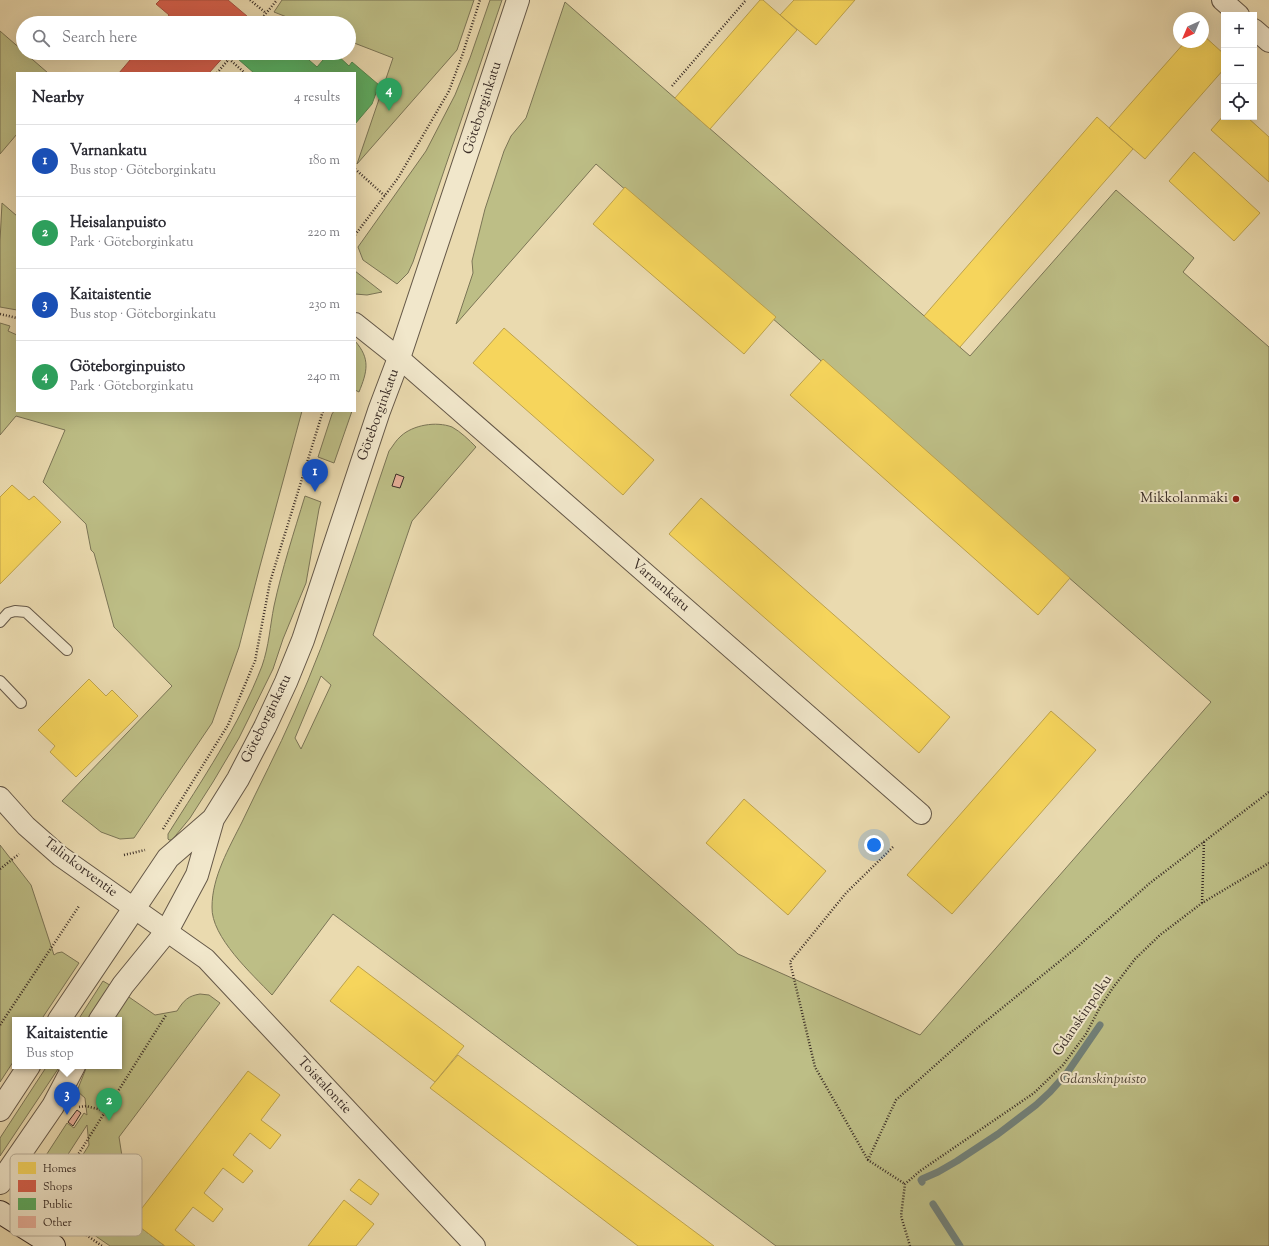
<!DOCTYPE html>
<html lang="en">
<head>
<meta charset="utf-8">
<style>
  body { margin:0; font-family:"Sorts Mill Goudy",serif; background:#f2f2f3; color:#2b2b33 }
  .controls { position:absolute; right:12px; top:12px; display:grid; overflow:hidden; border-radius:0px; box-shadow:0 4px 16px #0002 }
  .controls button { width:36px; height:36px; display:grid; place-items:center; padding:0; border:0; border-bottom:1px solid #e1e1e2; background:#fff; color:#2b2b33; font:20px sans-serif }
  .compass { position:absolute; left:1173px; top:12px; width:36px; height:36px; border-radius:50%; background:#fff; box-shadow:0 4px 16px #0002; rotate:224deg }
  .you { position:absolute; left:874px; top:845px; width:14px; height:14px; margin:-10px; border:3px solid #fff; border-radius:50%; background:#1a73e8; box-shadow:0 0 0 6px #1a73e833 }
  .badge { display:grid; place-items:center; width:26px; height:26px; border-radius:50%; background:#8f2418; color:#fff; font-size:13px; font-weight:700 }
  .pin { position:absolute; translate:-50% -33px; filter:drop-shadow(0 1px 2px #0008) }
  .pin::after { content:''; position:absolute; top:21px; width:14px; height:12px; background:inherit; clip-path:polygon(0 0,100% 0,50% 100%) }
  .popup { position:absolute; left:12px; top:1017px; width:110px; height:52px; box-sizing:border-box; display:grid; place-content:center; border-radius:0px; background:#fff; filter:drop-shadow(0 1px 3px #0005); font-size:13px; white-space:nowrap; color:#7c7c81 }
  .popup b { font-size:15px; color:#2b2b33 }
  .popup::after { content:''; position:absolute; left:50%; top:100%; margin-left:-8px; border:8px solid transparent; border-top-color:#fff }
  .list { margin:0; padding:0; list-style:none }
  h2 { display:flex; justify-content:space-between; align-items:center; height:52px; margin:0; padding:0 16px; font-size:17px }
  h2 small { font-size:13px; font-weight:400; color:#7c7c81 }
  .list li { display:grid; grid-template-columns:26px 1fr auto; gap:12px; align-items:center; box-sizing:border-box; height:72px; padding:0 16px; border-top:1px solid #e1e1e2 }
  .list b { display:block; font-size:15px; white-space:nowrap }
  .list p { margin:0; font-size:13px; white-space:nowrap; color:#7c7c81 }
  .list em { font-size:13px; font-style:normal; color:#7c7c81 }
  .icon { flex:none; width:22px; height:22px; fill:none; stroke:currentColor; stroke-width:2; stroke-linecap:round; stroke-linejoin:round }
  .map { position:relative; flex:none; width:1269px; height:1246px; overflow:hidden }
  .search { position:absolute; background:#fff; box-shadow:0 4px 16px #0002; left:16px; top:16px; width:340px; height:44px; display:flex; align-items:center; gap:10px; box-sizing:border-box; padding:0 14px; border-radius:22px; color:#7c7c81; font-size:15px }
  .panel { position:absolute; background:#fff; box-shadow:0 4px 16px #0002; left:16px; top:72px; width:340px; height:340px; border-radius:0px }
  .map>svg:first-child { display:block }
</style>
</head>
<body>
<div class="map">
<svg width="1269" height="1246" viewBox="0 0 1269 1246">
  <rect width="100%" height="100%" fill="#eadaaf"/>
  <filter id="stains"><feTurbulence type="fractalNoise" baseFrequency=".005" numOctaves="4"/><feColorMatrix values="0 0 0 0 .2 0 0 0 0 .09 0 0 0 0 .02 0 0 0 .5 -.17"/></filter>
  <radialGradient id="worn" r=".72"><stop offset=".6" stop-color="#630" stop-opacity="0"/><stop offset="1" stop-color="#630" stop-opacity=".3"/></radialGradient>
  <path fill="#bdbe86" stroke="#7b7556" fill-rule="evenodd" d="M282,0H474L457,50L357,164L393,58L349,41V23H302L274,12Z
    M490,0H502L413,262L408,273L397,284L363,260L358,247L426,151L455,95L470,58Z
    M565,2L970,356L1116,190L1194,258L1183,272L1269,347V1246H776L333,914L272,995C252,974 211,937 212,907C212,877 229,848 242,822C259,786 278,750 294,713C332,628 359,539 389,451C393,446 396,440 401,436C413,425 436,421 452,427C461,432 469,440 476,447L412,521L373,635L738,954L920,1035L1211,702L596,164L456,324L473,273L472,261L485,209L504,151L511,136L526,118ZM321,676L331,685L301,749L295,738Z
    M0,31L23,51V53H25L48,73H17V134L0,154Z
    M2,203L17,216V310L0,307V241Z
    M355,271L382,292L367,295L355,294Z
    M0,323L10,326L8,331L17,335V411H302L260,566L239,647L212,723L134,838L120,839L101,832L62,801L172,686L114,627L94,553L91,550L86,524L43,482L65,430L16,416L0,435Z
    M355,341C371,359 367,372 359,392L355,390Z
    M334,411H352L334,463L318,457L332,414Z
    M305,496L321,502L319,509L306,583L283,639L273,669L239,738L213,782L190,818L172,840H169L168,839V834C202,780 239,726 262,666C269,646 270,626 274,606C282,569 294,532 305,496Z
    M0,845L31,885L54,955L57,953L62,952L79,963L41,1020H15V1059L0,1082Z
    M103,981L113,987L91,1020H78Z
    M200,994L209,995L220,1003L119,1137L132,1221L165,1246H110L97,1237L85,1227L62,1203L61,1196L62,1188L89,1145L87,1125L52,1179L47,1183H43L41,1163L67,1123L74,1128L84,1113L87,1115L85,1098L77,1091L87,1066H119V1020H110L126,995L155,1015L177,1011C184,1000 188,996 200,994Z
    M47,1066H60L0,1156V1138Z"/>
  <path fill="#f6d55c" stroke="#bda24c" d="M760,0H763L797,30L710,129L675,98Z
    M794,0H855L816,45L780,15Z
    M1203,35L1224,54V69L1145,159L1109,128L1185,42H1203Z
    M1224,115V117H1247L1269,137V182L1211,130Z
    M1097,117L1133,149L960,347L924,316Z
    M1194,152L1260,213L1234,241L1169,181Z
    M625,187L776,317L744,354L593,224Z
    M504,328L654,460L623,495L473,363Z
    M823,359L1070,578L1038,615L790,395Z
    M12,485L29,500L34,496L61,522L0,584V497Z
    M701,498L950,717L919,753L669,534Z
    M89,679L106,696L112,690L138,716L76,777L50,752L55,746L38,730Z
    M1051,711L1096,750L952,914L907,875Z
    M744,799L826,871L788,915L706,843Z
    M358,966L464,1046L435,1082L330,1001Z
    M458,1055L714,1246H638L430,1088Z
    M248,1071L280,1095L261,1120L281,1135L270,1149L250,1133L233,1155L253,1171L243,1183L223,1168L204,1193L223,1209L213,1222L193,1207L175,1230L195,1246H165L132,1221Z
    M359,1179L379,1194L371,1205L350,1190Z
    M344,1200L374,1224L356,1246H308Z"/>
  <path fill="#d6604d" stroke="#a75041" d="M160,0H228L254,22L163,23L169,15L156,4Z
    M136,53H227L209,73H119Z"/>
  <path fill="#5aae61" stroke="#50874f" d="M244,53H301L317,67L329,53H335L349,66L352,62L379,85L372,104L355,124V73H254L238,59Z"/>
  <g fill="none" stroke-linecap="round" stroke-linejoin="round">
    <path stroke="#728179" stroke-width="7" d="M922,1182L921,1180L922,1179L938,1172L957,1161L998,1134L1036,1105L1050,1092L1067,1073L1100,1025
      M933,1204L960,1246"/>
  </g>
  <path fill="#e8b09a" stroke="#392c26" d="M396,474L404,477L400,488L392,486Z
    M77,1110L81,1113L73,1126L68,1122Z"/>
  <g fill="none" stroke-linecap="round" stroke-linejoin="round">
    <g stroke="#655848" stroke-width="12">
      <path id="service" d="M0,622L8,613L15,611L26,612L67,650
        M0,681L21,703"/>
    </g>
    <g stroke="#655848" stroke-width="22">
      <path id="minor" d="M1222,0L1239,15
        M1254,29L1269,42
        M355,323L399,358L921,814
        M0,797L26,826L60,856L206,959L475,1246"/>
    </g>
    <g stroke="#655848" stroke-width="24">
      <path id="tertiary" d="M59,1020L168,858L213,819
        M100,1020L123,985L167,931L197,875L213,819L238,779L265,727L286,682L303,640L379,411L399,358L518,0
        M0,1110L29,1066
        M0,1183L53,1106L74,1066"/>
    </g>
    <g stroke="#392c26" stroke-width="24">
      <path id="secondary" d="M0,1212L54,1246"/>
    </g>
    <path stroke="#392c26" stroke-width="2.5" stroke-dasharray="1 2" stroke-linecap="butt" d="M250,0L266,13
      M258,23L277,0
      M229,59L245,73
      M217,73L234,53
      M672,86L746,0
      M355,169L385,196
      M355,235L398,178L449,91L462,56L480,0
      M0,314L17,318
      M163,829L228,725L255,661L270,582L323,411
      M893,847L846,893L790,962L815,1067L868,1160L905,1184
      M124,855L145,850
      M0,869L19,854
      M1202,903L1204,842
      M0,1025L79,906
      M79,1107L86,1106L106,1111
      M868,1160L896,1100L975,1030L1076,948L1150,883L1269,792
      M37,1170L38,1198
      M24,1188L68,1222L102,1246
      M42,1212L166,1015
      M910,1246L901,1216L905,1184L920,1171L1034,1093L1063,1065L1086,1034L1099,1009L1112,989L1135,959L1160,935L1202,903L1269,863"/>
    <use href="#service" stroke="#f1e7cb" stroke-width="10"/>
    <use href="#minor" stroke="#f1e7cb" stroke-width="20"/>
    <use href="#tertiary" stroke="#f1e7cb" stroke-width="22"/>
    <use href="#secondary" stroke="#f1e7cb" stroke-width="22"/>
  </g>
  <circle fill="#8f2418" stroke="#f1e7cb" stroke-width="1.5" cx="1236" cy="499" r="4"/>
  <g text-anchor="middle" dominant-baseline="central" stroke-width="4" stroke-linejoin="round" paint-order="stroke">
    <g font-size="14" fill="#392c26" stroke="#f1e7cb">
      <text transform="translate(483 108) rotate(-72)">Göteborginkatu</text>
      <text transform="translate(379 415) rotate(-70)">Göteborginkatu</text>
      <text transform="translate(660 586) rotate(41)">Varnankatu</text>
      <text transform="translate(267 719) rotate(-64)">Göteborginkatu</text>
      <text transform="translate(80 868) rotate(37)">Talinkorventie</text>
      <text transform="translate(1083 1016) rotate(-56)">Gdanskinpolku</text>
      <text transform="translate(324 1086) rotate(47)">Toistalontie</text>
    </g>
    <g font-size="14" fill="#392c26" stroke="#f1e7cb" text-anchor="end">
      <text x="1228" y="499">Mikkolanmäki</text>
    </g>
    <g font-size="14" font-style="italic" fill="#534939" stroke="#f1e7cb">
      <text x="1103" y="1080">Gdanskinpuisto</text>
    </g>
  </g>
  <rect x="10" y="1154" width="132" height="82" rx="6" fill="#f1e7cb" stroke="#baaf9a" stroke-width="1"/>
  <rect x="18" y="1162" width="18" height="12" fill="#f6d55c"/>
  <rect x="18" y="1180" width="18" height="12" fill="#d6604d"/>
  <rect x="18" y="1198" width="18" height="12" fill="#5aae61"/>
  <rect x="18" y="1216" width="18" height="12" fill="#e8b09a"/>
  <g font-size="11" fill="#392c26">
    <text x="43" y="1172">Homes</text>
    <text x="43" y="1190">Shops</text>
    <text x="43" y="1208">Public</text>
    <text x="43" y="1226">Other</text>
  </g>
  <rect width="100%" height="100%" filter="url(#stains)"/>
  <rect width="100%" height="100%" fill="url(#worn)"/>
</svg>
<div class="controls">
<button>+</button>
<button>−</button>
<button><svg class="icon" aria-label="locate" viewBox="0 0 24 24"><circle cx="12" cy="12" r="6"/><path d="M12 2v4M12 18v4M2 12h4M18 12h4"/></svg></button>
</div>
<svg class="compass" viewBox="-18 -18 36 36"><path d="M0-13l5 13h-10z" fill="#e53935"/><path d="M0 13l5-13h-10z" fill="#7c7c81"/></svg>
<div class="you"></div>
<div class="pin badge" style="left:315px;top:492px;background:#1a4fb4">1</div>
<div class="pin badge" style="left:109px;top:1121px;background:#2e9e5b">2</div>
<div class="pin badge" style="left:67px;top:1115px;background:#1a4fb4">3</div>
<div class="popup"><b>Kaitaistentie</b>Bus stop</div>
<div class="pin badge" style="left:389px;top:111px;background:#2e9e5b">4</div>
<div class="search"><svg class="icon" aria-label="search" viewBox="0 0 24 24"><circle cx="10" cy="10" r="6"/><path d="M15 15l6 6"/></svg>Search here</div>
<section class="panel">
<h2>Nearby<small>4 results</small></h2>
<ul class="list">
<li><span class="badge" style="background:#1a4fb4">1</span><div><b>Varnankatu</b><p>Bus stop · Göteborginkatu</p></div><em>180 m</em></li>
<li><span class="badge" style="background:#2e9e5b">2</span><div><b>Heisalanpuisto</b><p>Park · Göteborginkatu</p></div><em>220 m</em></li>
<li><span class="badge" style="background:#1a4fb4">3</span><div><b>Kaitaistentie</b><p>Bus stop · Göteborginkatu</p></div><em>230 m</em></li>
<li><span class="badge" style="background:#2e9e5b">4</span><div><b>Göteborginpuisto</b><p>Park · Göteborginkatu</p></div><em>240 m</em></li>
</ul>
</section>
</div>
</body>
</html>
